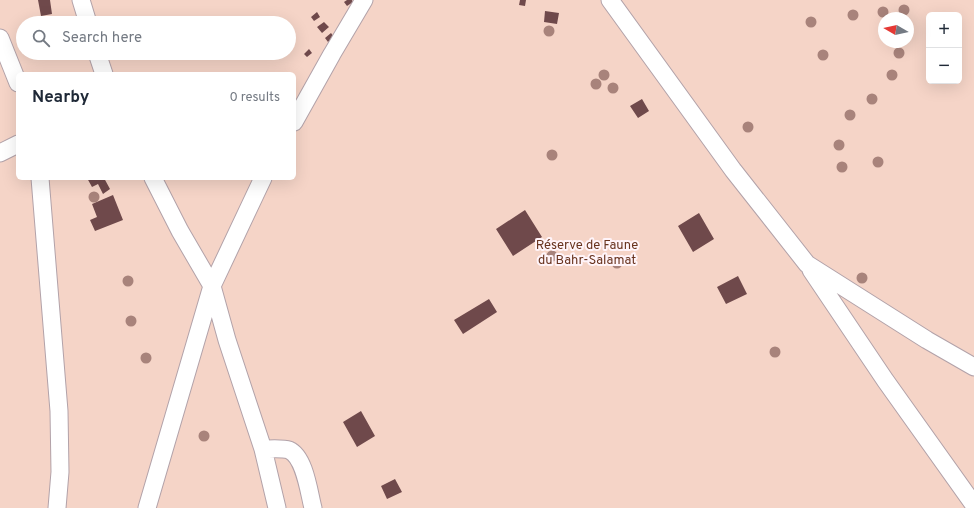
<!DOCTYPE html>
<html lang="en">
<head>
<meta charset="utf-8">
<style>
  body { margin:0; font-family:Overpass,sans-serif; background:#f2f2f3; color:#1f2937 }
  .controls { position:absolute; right:12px; top:12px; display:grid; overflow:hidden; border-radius:6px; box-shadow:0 4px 16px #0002 }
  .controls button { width:36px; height:36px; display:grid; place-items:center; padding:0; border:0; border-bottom:1px solid #e0e1e3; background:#fff; color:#1f2937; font:20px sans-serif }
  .compass { position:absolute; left:878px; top:12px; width:36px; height:36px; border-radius:50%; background:#fff; box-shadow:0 4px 16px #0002; rotate:279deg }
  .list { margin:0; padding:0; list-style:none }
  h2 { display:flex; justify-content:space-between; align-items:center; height:52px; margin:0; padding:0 16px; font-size:17px }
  h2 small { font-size:13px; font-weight:400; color:#747a83 }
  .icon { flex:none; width:22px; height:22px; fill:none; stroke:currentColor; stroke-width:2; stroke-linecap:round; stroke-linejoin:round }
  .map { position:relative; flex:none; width:974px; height:508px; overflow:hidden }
  .search { position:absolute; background:#fff; box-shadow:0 4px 16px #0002; left:16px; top:16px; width:280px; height:44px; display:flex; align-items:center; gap:10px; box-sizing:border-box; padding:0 14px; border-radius:22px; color:#747a83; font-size:15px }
  .panel { position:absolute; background:#fff; box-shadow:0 4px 16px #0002; left:16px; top:72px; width:280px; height:108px; border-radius:6px }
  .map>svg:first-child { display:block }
</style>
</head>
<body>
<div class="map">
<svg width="974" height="508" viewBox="0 0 974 508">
  <rect width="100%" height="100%" fill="#f6e5ed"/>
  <path fill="#f5d4c7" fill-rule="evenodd" d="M0,0H974V508H0ZM929,15H959V81H929ZM884,18H908V42H884ZM23,23H289V53H23ZM18,74H294V178H18Z"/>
  <path fill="#6f494b" d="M38,0H50L52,14L41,16Z
    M347,0H352L353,2L347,6L344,2Z
    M520,0H526L525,6L519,5Z
    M545,11L559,13L557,24L544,22Z
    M317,12L320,17L314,21L311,17Z
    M324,22L329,27L322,33L317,27Z
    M331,33L334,37L328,42L325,38Z
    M309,49L312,53L307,57L304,54Z
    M642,99L649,111L638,118L630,106Z
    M87,178H104L110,189L103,194L98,184L92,187Z
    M113,195L123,220L95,231L90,220L97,217L92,204Z
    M525,210L542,237L513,256L496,229Z
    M699,213L714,239L693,252L678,226Z
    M738,276L747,294L726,304L717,287Z
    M489,299L497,312L463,334L454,320Z
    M361,411L375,436L357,447L343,422Z
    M395,479L402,492L387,499L381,486Z"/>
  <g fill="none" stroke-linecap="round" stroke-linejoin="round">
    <g stroke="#b2a2a9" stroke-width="19">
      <path id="minor" d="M81,0L88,23
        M610,0L733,170L807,264L927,340L974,367
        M0,38L18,83
        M97,53L104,74
        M294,122L332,54L364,0
        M0,153L18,144
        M40,178L59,411L60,472L57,508
        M153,178L180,231L212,286L227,340L263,449L277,508
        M811,270L885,380L974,505
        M263,449C270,449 283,448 289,450C305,457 309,493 313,508
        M147,508L212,286L263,178"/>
    </g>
    <use href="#minor" stroke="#fff" stroke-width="17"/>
  </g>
  <g fill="#a8837b">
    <circle cx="904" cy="10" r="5.5"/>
    <circle cx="883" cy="12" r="5.5"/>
    <circle cx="853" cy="15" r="5.5"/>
    <circle cx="811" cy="22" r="5.5"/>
    <circle cx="549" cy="31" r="5.5"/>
    <circle cx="899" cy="53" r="5.5"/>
    <circle cx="823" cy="55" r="5.5"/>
    <circle cx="604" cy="75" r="5.5"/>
    <circle cx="892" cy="75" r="5.5"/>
    <circle cx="596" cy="84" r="5.5"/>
    <circle cx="613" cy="88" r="5.5"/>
    <circle cx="872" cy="99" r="5.5"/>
    <circle cx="850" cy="115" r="5.5"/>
    <circle cx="748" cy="127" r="5.5"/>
    <circle cx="839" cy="145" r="5.5"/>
    <circle cx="552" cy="155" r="5.5"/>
    <circle cx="878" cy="162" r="5.5"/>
    <circle cx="842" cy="167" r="5.5"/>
    <circle cx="94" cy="197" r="5.5"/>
    <circle cx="552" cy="256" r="5.5"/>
    <circle cx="617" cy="263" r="5.5"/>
    <circle cx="862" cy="278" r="5.5"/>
    <circle cx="128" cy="281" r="5.5"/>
    <circle cx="131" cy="321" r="5.5"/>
    <circle cx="775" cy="352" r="5.5"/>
    <circle cx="146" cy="358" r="5.5"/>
    <circle cx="204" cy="436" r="5.5"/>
  </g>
  <g text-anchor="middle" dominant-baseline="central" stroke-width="4" stroke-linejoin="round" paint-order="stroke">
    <g font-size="13" fill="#68331e" stroke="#fff4f9">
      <text x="587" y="246">Réserve de Faune<tspan x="587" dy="15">du Bahr-Salamat</tspan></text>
    </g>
  </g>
</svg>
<div class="controls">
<button>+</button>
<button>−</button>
</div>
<svg class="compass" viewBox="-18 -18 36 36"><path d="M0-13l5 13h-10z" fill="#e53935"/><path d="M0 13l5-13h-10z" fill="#747a83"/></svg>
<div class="search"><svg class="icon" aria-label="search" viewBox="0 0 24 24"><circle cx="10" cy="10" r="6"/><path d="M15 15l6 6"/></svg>Search here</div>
<section class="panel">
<h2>Nearby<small>0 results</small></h2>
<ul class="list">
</ul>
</section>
</div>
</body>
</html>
